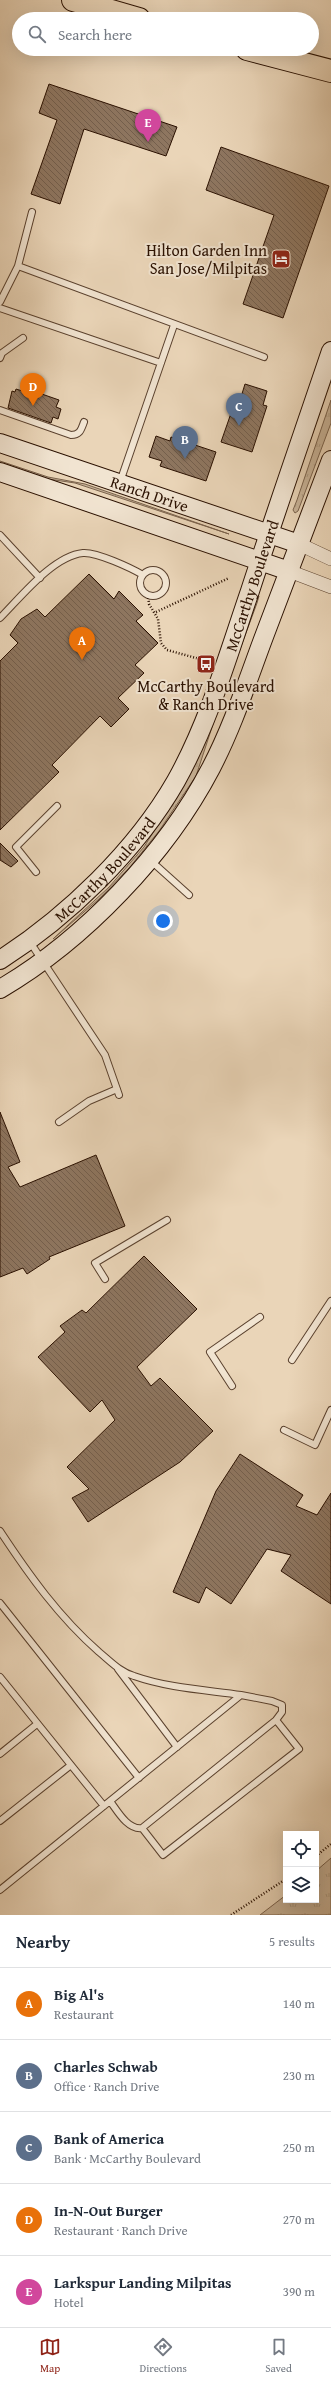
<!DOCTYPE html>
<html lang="en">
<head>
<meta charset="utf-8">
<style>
  body { margin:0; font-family:"Gentium Book Plus",serif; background:#f6f6f7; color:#1f2937 }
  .controls { position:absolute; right:12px; bottom:12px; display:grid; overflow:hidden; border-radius:0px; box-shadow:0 4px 16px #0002 }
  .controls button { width:36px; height:36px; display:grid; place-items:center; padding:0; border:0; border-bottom:1px solid #e0e1e3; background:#fff; color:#1f2937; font:20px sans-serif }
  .you { position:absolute; left:163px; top:921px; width:14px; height:14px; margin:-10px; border:3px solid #fff; border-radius:50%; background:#1a73e8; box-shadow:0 0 0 6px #1a73e833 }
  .badge { display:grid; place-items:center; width:26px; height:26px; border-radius:50%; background:#8f2418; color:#fff; font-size:13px; font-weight:700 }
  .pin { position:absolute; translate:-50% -33px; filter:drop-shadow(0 1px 2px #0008) }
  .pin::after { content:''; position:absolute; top:21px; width:14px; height:12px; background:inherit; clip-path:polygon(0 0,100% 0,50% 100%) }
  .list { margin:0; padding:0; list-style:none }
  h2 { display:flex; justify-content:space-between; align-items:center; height:52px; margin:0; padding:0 16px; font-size:17px }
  h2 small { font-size:13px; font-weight:400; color:#747a83 }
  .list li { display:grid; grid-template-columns:26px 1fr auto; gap:12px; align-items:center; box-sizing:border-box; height:72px; padding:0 16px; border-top:1px solid #e0e1e3 }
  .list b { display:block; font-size:15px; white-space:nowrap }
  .list p { margin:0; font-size:13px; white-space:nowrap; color:#747a83 }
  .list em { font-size:13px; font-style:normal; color:#747a83 }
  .icon { flex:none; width:22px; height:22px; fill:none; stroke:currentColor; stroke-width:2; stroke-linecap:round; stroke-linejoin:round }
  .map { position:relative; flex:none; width:331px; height:1915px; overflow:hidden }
  .search { position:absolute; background:#fff; box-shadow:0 4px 16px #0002; left:12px; right:12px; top:12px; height:44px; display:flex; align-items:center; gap:10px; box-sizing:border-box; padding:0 14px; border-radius:22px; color:#747a83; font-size:15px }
  .sheet { height:412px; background:#fff }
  nav { display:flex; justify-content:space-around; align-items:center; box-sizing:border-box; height:56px; border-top:1px solid #e0e1e3; background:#fff; font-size:11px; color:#747a83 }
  nav a { display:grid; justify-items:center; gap:2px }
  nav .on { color:#8f2418 }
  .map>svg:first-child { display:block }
</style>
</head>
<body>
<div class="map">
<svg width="331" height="1915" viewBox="0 0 331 1915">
  <defs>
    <pattern id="grass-tufts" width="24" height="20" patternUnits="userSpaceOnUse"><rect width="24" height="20" fill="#c9b499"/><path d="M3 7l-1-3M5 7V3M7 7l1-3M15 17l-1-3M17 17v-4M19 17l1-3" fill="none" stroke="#ad9a82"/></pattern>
    <pattern id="building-back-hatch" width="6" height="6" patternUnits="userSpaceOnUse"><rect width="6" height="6" fill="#8e7660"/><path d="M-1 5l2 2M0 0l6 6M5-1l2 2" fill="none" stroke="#745f4d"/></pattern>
  </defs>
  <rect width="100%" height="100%" fill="#ead5b8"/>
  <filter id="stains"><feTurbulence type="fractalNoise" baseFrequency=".005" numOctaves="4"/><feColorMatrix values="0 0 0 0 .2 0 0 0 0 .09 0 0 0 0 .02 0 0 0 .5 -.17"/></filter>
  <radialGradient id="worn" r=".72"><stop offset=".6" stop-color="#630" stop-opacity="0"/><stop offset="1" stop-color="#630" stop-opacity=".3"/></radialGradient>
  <path fill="url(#grass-tufts)" stroke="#7a624c" d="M331,400V423L298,511L295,513L293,510L297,500Z
    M0,461L48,477L85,484L229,534L75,483L48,479L0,463Z
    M257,595L259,596L257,603L218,709L196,776L159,831L130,867L99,899L53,939L109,887L144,847L154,831Z
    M331,1858V1915H260L286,1895V1900H316V1871Z"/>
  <path fill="url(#building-back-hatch)" stroke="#2a1000" d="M49,84L177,127L166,156L84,129L60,204L31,194L57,120L39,113Z
    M221,147L329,186L283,318L243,304L274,215L206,190Z
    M245,384L267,391L263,405L267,406L252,452L221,442L237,396L241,397Z
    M16,389L35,395L36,392L59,400L56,407L61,409L58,419L53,417L51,423L8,408L12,391L15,392Z
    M156,436L170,441L171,437L216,452L206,481L160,466L162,461L149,457Z
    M89,574L114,599L119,591L143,615L136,621L158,643L135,665L144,673L118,698L129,709L111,727L100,716L52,765L59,772L0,830V661L18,643L10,635L21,619L37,609L45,617Z
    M0,843L18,861L11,867L0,860Z
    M0,1112L20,1162L8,1167L20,1187L96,1155L125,1226L49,1257L50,1259L27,1274L23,1268L0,1277Z
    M144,1256L197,1309L137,1367L151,1386L160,1378L213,1431L180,1462L88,1522L72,1498L89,1489L67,1467L115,1420L102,1400L90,1412L38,1357L65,1332L60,1326L82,1310L86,1313Z
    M240,1454L303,1495L296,1506L317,1515L331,1493V1604L281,1571L291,1555L267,1549L231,1604L206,1587L199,1603L173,1592L216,1491Z"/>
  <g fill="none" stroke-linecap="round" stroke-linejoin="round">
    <g stroke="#5a412e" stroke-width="8">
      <path id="lane" d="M18,266L264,357
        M0,302L18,266L32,212
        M0,308L161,363
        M0,358L2,353L23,338
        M0,410L71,435C80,435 81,430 84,422
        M120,482L174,325
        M0,535L40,578
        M140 583a13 13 0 1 1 26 0a13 13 0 1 1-26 0Z
        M0,618C21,597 53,556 83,553C97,552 131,568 143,575
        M150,860L189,895
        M36,872L16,847L57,806
        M30,942L105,1055L119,1095
        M59,1122L89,1101L117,1089
        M105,1279L95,1263L167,1220
        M292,1360L331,1301
        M232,1386L210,1352L260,1317
        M284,1430L315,1445L331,1410
        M0,1531C29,1575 59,1617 99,1652C110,1661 120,1672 134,1676C168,1688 206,1690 241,1695L0,1890
        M0,1603L139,1778
        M118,1669L177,1747
        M0,1677L104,1806
        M0,1754L37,1724
        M110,1801C118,1812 128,1830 142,1828L276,1720L282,1712V1705L272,1701L241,1695
        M0,1821L71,1765
        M142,1828L163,1855L299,1749L276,1720"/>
    </g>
    <g stroke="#5a412e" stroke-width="14">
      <path id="street" d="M299,544L331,559
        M289,571L331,587"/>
    </g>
    <g stroke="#2a1000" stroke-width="20">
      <g id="secondary">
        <path id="s1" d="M0,443L299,544"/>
        <path d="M0,472L289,571"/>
        <path id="s2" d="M0,960C67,917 136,851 176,781C209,722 228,655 250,591C276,511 304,431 331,351"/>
        <path d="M0,989C84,940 166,854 211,768C233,726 248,679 265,634C287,576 309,518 331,460"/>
      </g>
    </g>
    <g stroke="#2a1000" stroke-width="24">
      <path id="highway" d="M73,0L139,19
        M247,49L331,71"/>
    </g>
    <path stroke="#2a1000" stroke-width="2.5" stroke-dasharray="1 2" stroke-linecap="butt" d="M148,595L149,604L158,619L161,643L167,650L207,661
      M156,612L229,578
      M316,1856L331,1844
      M231,1915L286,1879"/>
    <use href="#lane" stroke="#f1e4d1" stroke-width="6"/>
    <use href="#street" stroke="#f1e4d1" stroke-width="13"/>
    <use href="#secondary" stroke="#f1e4d1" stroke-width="18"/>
    <use href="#highway" stroke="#ead5b8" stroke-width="22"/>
  </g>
  <defs>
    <g id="hotel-square" transform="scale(1)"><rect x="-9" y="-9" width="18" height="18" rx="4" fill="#8f2418" stroke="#f1e4d1"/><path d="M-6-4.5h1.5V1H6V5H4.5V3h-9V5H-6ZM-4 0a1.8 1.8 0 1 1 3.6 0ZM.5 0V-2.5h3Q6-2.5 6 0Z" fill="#fff"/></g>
    <g id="bus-square" transform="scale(1)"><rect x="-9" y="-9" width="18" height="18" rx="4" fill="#8f2418" stroke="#f1e4d1"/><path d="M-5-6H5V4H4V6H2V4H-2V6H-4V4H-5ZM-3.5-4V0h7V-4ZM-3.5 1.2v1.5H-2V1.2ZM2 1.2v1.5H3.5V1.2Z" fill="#fff"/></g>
  </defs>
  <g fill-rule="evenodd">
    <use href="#hotel-square" x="281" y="259"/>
    <use href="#bus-square" x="206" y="664"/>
  </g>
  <g text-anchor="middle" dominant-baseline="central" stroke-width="4" stroke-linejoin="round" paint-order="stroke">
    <g font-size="16" fill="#2a1000" stroke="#f1e4d1" text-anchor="end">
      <text x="267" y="250">Hilton Garden Inn<tspan x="267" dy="18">San Jose/Milpitas</tspan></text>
      <text x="206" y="686" text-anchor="middle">McCarthy Boulevard<tspan x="206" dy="18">&amp; Ranch Drive</tspan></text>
    </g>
    <g font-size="16" fill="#2a1000" stroke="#f1e4d1">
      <text stroke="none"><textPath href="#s1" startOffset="158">Ranch Drive</textPath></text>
      <text stroke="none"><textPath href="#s2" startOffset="463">McCarthy Boulevard</textPath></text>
      <text stroke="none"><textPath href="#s2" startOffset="139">McCarthy Boulevard</textPath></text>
    </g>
  </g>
  <rect width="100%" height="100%" filter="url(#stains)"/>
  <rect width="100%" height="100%" fill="url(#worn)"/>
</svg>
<div class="controls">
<button><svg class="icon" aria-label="locate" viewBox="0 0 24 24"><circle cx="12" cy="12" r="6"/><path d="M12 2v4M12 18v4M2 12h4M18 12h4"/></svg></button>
<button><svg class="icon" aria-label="layers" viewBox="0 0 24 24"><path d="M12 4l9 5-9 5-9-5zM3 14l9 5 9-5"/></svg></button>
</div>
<div class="you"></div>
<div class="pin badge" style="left:82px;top:660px;background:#e8710a">A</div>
<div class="pin badge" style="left:185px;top:459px;background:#5c6f8a">B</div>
<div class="pin badge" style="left:239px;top:426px;background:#5c6f8a">C</div>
<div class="pin badge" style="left:33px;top:406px;background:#e8710a">D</div>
<div class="pin badge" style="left:148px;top:142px;background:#d1479c">E</div>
<div class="search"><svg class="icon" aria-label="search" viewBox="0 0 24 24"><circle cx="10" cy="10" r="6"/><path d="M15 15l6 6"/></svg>Search here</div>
</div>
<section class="sheet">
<h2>Nearby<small>5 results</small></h2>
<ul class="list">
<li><span class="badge" style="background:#e8710a">A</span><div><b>Big Al's</b><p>Restaurant</p></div><em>140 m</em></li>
<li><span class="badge" style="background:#5c6f8a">B</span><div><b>Charles Schwab</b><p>Office · Ranch Drive</p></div><em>230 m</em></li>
<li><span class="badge" style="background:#5c6f8a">C</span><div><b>Bank of America</b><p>Bank · McCarthy Boulevard</p></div><em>250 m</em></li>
<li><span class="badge" style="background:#e8710a">D</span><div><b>In-N-Out Burger</b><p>Restaurant · Ranch Drive</p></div><em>270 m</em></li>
<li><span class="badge" style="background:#d1479c">E</span><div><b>Larkspur Landing Milpitas</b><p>Hotel</p></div><em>390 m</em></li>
</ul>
</section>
<nav>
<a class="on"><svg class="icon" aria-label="map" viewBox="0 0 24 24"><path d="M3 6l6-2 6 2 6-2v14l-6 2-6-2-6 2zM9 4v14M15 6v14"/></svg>Map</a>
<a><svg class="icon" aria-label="directions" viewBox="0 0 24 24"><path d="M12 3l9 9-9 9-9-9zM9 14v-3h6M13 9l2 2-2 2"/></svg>Directions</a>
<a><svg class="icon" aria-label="saved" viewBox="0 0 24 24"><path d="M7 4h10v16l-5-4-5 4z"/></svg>Saved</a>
</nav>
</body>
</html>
